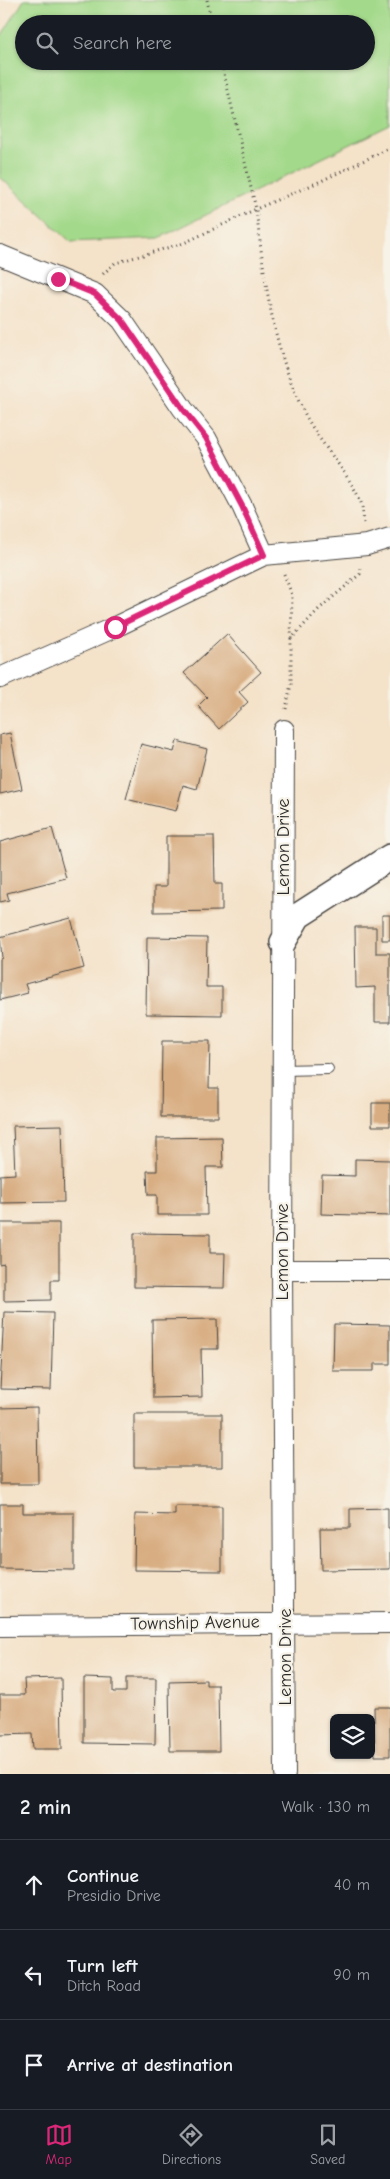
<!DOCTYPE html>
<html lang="en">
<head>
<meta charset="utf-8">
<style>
  body { margin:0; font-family:"Comic Neue",sans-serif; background:#20242c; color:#f1f3f6 }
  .controls { position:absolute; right:15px; bottom:15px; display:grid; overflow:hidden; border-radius:8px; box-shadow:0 1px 4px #0004 }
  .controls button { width:45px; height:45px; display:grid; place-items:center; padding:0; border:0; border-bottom:1px solid #363941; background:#171b24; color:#f1f3f6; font:25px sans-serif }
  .stop { position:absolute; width:15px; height:15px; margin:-11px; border:4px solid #db2777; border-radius:50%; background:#fff }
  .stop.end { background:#db2777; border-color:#fff; box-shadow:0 1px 5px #0008 }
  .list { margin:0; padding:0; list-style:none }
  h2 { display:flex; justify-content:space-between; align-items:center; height:65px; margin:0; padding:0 20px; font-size:21px }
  h2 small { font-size:16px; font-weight:400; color:#9ea1a6 }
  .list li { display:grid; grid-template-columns:32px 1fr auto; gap:15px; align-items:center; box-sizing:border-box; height:90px; padding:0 20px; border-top:1px solid #363941 }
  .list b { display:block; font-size:19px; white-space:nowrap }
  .list p { margin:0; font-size:16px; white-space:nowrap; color:#9ea1a6 }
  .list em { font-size:16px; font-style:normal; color:#9ea1a6 }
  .icon { flex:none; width:28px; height:28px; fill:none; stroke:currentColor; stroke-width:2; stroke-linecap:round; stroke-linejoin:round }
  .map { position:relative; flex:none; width:390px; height:1774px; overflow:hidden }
  .search { position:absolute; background:#171b24; box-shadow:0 1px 4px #0004; left:15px; right:15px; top:15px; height:55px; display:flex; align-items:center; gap:12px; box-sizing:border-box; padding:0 18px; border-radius:28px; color:#9ea1a6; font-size:19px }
  .sheet { height:335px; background:#171b24 }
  nav { display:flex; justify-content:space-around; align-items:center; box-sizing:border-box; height:70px; border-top:1px solid #363941; background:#171b24; font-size:14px; color:#9ea1a6 }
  nav a { display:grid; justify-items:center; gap:2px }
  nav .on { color:#db2777 }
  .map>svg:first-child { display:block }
</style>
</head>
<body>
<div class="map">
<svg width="390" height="1774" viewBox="0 0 390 1774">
  <rect width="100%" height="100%" fill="#f7f3e8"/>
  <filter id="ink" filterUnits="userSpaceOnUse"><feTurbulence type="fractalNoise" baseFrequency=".02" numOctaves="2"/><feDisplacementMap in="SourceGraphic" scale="10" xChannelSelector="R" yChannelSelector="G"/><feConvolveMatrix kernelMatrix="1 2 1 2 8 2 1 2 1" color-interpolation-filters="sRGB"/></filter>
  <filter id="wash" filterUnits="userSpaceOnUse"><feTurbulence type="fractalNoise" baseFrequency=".0096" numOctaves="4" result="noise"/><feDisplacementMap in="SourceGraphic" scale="20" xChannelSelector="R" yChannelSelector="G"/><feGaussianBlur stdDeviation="1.12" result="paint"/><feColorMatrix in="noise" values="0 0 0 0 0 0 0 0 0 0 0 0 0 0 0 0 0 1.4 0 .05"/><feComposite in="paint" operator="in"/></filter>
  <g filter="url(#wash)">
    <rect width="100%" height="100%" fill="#f4e2c9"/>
    <path fill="#a3d98a" stroke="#67825a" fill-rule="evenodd" d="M24,0H390V125L159,238L71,242L0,177V38ZM24,24H366V61H24Z"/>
    <g id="blocks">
      <path fill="#d8ad82" d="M227,634L261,672L239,692L248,702L219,729L198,706L207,697L184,673Z
        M10,733L22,789L0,794V735Z
        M177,741L207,749L197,789L183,785L176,811L126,799L141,744L174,752Z
        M52,828L66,878L7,893L9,900L0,902V842Z
        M166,836H214L215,884H222V911L154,912V887H166Z
        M382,915H390V940H382Z
        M71,918L84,968L25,984L28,993L0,1000V959L2,958L0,937Z
        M355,927H376V953H390V1022H375V987L356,988Z
        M147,937L207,938L206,987H222V1015L146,1014Z
        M162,1041H210L209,1088H218V1117H161Z
        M372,1103H390V1126H372Z
        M62,1125L64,1202L0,1203V1175L15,1174L13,1126Z
        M222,1137L223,1167H206L207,1215H157V1195H148L147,1171H157V1138Z
        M355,1159L390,1160V1216L321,1214L322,1175L355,1176Z
        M0,1223H59V1280H51V1300L4,1301V1264L0,1265Z
        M134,1233L210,1234V1253H225L224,1288L134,1287Z
        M4,1312L53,1313L51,1390L0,1389Z
        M217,1319L218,1349H201L202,1397L153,1398L152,1320Z
        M334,1324L390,1325V1364H374V1371H333Z
        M37,1407L38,1484H0V1408Z
        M134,1414H222V1467H134Z
        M0,1504H23V1513H74V1570L0,1569Z
        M175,1506H222V1571L134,1570L135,1514L175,1515Z
        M388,1508V1528H390V1569L321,1570L320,1528H350V1509Z
        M61,1678L62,1749H33L32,1734L0,1735V1695H25L24,1679Z
        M84,1678L113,1679V1692H126V1678H156L155,1744L84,1743Z
        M206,1680V1685H218L219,1751H170L169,1681Z
        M374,1707H390V1756H375Z"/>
    </g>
  </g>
  <g filter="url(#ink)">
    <use href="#blocks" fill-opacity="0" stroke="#494643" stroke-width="1"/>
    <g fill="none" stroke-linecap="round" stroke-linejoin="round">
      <g stroke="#494643" stroke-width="12">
        <path id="service" d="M282,1070L328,1069"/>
      </g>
      <g stroke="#494643" stroke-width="22">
        <path id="minor" d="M0,255L95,294L122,320L183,409L206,438L242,506L264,555
          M0,678L115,627L264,555L367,545L390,538
          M284,730L282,1270L285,1774
          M282,1270H390
          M0,1626L390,1623"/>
      </g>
      <g stroke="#494643" stroke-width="28">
        <path id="tertiary" d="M283,942L298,916L390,857"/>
      </g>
      <path stroke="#494643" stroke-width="3" stroke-dasharray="1 4" stroke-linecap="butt" d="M207,0L212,24
        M103,274L115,263L184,243L256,209L221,61
        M364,523C363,516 363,507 360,500C345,467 316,440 301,406C272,344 264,276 256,209L321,181L390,148
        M284,574L292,595L291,639
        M286,709L291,684V639L319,609L360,574L361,568"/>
      <use href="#service" stroke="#fff" stroke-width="10"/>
      <use href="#minor" stroke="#fff" stroke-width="20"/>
      <use href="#tertiary" stroke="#fff" stroke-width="25"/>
    </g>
  </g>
  <g fill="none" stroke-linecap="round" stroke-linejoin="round" filter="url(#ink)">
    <path stroke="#db2777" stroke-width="6" d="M58,279L95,294L122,320L183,409L206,438L242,506L264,555L115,627"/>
  </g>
  <g text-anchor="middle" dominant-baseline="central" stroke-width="4.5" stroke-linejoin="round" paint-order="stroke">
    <g font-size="18" fill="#2b2b2b" stroke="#f7f3e8">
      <text transform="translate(283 847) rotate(-90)">Lemon Drive</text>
      <text transform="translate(282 1252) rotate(-90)">Lemon Drive</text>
      <text transform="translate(195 1623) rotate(-1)">Township Avenue</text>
      <text transform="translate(285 1657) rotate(-90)">Lemon Drive</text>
    </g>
  </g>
</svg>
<div class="controls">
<button><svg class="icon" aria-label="layers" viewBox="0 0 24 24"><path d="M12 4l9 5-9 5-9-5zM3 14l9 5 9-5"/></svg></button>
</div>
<div class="stop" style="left:115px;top:627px"></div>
<div class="stop end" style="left:58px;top:279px"></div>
<div class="search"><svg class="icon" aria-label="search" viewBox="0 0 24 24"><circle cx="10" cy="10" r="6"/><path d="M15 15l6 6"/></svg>Search here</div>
</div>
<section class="sheet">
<h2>2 min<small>Walk · 130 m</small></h2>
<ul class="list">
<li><svg class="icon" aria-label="ahead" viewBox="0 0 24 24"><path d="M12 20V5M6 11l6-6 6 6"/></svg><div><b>Continue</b><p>Presidio Drive</p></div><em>40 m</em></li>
<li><svg class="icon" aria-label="left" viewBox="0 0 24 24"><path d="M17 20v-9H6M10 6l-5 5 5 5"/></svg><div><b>Turn left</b><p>Ditch Road</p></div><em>90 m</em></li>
<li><svg class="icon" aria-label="arrive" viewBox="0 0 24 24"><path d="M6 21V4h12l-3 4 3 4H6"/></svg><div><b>Arrive at destination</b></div></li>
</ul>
</section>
<nav>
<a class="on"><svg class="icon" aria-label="map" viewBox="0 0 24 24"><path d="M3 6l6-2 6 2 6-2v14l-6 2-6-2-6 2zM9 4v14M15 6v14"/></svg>Map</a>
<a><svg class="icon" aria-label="directions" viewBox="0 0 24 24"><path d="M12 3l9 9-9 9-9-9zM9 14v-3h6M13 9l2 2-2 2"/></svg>Directions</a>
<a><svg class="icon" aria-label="saved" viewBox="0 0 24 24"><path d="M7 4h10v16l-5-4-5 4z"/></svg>Saved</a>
</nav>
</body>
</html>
